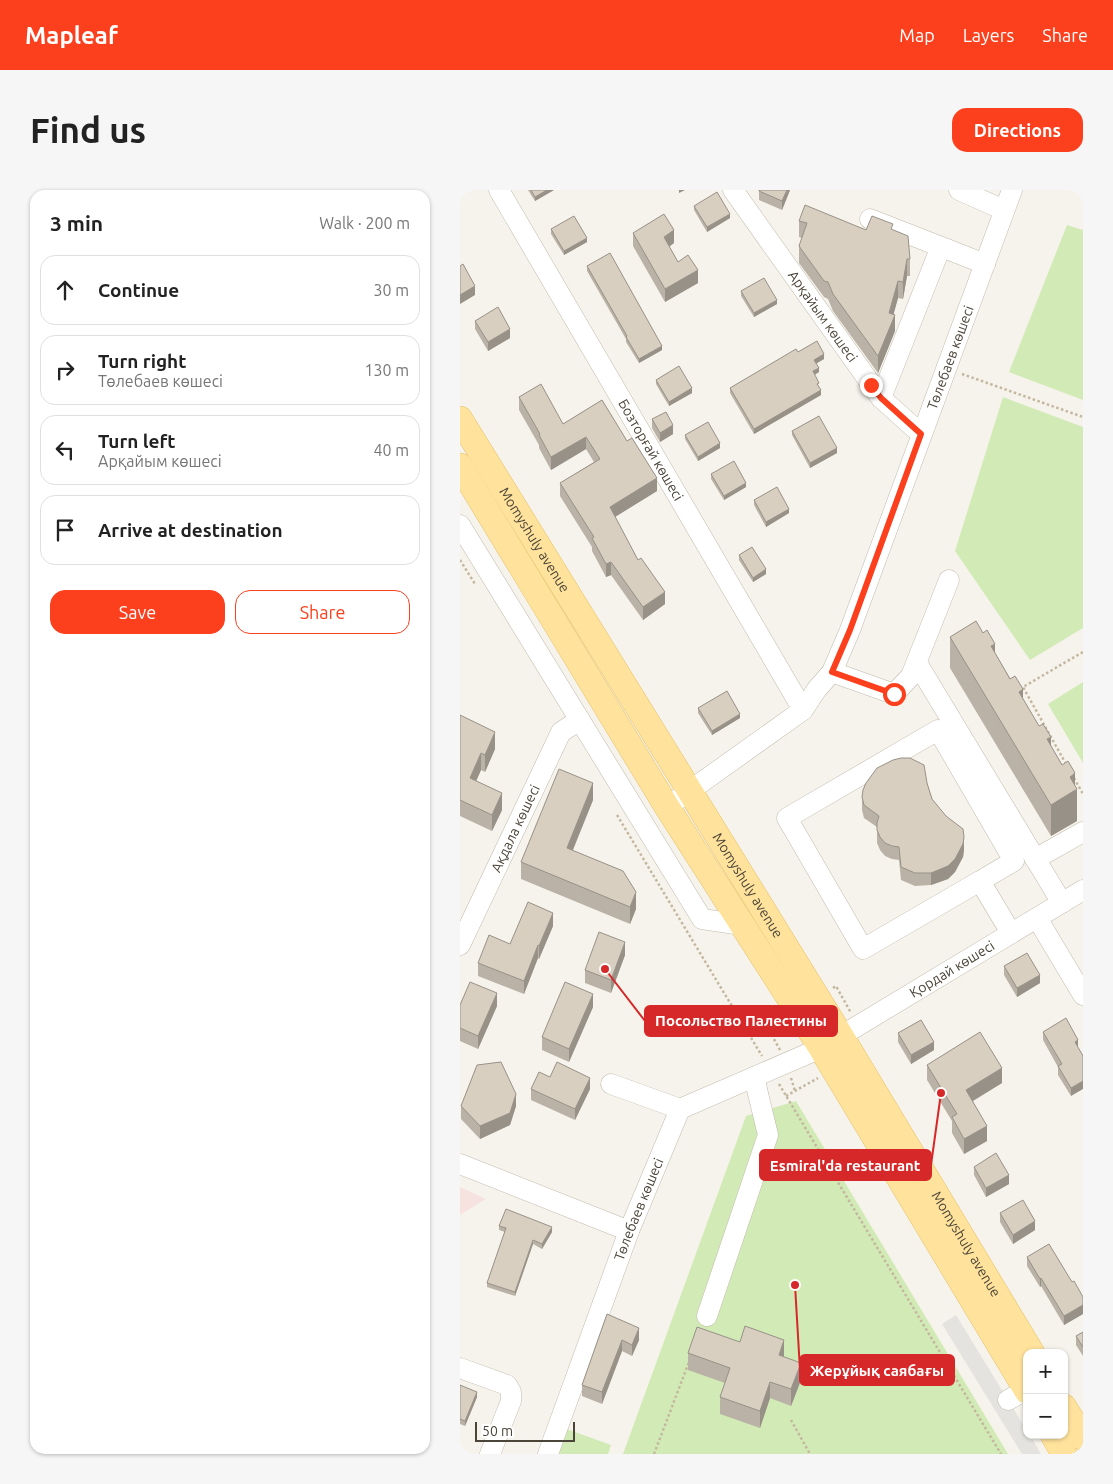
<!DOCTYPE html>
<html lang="en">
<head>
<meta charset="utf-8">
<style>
  body { margin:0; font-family:Ubuntu,sans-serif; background:#f6f6f6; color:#222 }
  .controls { position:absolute; right:15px; bottom:15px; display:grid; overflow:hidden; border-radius:10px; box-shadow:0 1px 4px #0004 }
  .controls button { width:45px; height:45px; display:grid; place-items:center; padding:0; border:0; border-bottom:1px solid #e0e0e0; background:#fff; color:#222; font:25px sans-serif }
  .scale { position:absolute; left:15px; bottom:12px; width:100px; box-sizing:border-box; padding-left:5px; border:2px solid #4b4439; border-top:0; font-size:14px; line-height:18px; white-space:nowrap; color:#4b4439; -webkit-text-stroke:4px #fff; paint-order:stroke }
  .stop { position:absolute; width:15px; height:15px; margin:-11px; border:4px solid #fc3f1d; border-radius:50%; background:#fff }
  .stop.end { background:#fc3f1d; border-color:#fff; box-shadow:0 1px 5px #0008 }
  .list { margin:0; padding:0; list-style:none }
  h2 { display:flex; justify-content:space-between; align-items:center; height:65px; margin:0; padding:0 20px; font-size:21px }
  h2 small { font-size:16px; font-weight:400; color:#767676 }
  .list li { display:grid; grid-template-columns:32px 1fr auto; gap:15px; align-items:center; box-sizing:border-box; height:70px; margin:0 10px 10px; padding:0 10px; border:1px solid #e0e0e0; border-radius:15px }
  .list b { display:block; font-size:19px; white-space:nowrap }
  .list p { margin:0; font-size:16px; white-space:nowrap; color:#767676 }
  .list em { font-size:16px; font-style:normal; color:#767676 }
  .actions { display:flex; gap:10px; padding:15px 20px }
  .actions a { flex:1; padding:11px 0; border:1px solid #fc3f1d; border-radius:15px; text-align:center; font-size:18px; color:#fc3f1d }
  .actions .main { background:#fc3f1d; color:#fff }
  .icon { flex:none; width:28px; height:28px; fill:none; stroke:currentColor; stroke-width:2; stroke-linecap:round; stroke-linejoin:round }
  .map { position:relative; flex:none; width:623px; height:1264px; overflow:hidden; border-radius:15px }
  header { display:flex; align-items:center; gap:30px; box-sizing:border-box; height:70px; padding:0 25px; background:#fc3f1d; color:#fff }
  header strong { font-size:24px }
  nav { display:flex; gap:28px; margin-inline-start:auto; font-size:18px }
  .intro { display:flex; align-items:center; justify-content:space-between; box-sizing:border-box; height:120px; padding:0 30px }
  h1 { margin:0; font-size:35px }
  .button { padding:12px 22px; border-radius:15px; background:#fc3f1d; color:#fff; font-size:18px; font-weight:700 }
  main { display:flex; gap:30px; padding:0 30px }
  aside { flex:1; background:#fff; border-radius:15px; box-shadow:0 1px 4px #0004 }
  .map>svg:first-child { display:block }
</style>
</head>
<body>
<header>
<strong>Mapleaf</strong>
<nav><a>Map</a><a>Layers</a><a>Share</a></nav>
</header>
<div class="intro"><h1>Find us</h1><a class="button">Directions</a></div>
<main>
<aside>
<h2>3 min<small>Walk · 200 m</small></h2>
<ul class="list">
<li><svg class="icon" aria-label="ahead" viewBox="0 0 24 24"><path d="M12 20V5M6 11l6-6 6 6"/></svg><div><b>Continue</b></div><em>30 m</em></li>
<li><svg class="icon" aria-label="right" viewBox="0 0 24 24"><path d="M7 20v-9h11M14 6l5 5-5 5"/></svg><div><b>Turn right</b><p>Төлебаев көшесі</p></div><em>130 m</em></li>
<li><svg class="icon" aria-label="left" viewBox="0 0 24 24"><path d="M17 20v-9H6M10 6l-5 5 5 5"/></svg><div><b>Turn left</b><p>Арқайым көшесі</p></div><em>40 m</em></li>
<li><svg class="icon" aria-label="arrive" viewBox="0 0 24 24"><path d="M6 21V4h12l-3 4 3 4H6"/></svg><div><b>Arrive at destination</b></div></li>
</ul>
<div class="actions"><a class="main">Save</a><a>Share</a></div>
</aside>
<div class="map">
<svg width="623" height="1264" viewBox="0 0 623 1264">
  <rect width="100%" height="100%" fill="#f6f3ec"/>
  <path fill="#f6e3e0" d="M0,997L26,1009L0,1025Z"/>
  <path fill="#d2eab5" d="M607,35L623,40V210L549,182Z
    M543,207L623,237V438L570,470L495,361Z
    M623,492V573L588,514Z
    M336,911L548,1264H163L286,926Z
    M104,1238L151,1255L148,1264H95Z"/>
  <path fill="#e5e3e0" d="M496,1125L567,1241V1245H570L581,1264H562L482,1134Z"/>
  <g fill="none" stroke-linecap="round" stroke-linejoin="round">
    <g stroke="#c2bbae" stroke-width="21">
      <g id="minor">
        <path id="s1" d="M39,0L343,520"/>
        <path id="s2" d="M273,0L421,208L461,244"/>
        <path d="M499,0L544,20"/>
        <path d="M410,29L525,74"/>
        <path d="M421,208L478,64L479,62L487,59"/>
        <path d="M0,335L242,729L282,735"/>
        <path d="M457,473L602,713"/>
        <path d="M372,482L434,504L451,486L489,390"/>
        <path id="s3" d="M207,617L343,520L357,499L372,482L390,440L552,0"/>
        <path d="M575,669L623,642"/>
        <path d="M520,691L403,759L327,628L478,540L554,671L520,691L551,743"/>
        <path d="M577,728L623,805"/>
        <path id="s4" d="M0,755L101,542L120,530"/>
        <path d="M151,894L220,919"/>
        <path d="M0,974L169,1041"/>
        <path d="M247,1126L308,945L294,887"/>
        <path d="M0,1178L47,1195L51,1202V1211L30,1264"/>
        <path d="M548,1210L566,1200"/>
        <path id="s5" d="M88,1264L169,1041L220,919L361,858L623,700"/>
      </g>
    </g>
    <g stroke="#e6c16a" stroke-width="26">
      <g id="major">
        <path id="s6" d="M0,229L381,846L572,1163"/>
        <path d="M0,276L207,617L361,858L567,1201"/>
        <path d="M604,1217L623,1248"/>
        <path d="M593,1245L604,1264"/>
      </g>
    </g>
    <path stroke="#c4b79f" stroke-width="2.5" stroke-dasharray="2.5 2.5" stroke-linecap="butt" d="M502,184L623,227
      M0,370L15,394
      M606,574L563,497L623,462
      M614,588L623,604
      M157,625L302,866
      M373,798L376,796L391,823
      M320,860L310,842L323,832
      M331,888L335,901
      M319,894L541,1264
      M326,906L358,888
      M331,1230L350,1264
      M194,1264L229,1172"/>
    <use href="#minor" stroke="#fff" stroke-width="20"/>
    <use href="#major" stroke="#ffe39c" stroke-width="25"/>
  </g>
  <path fill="#bab2a6" d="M68,0H94L75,11Z
    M299,0H330L322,20L299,10Z
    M234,16L270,28L247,42L234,20Z
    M339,31L406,40H433L450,69V86H447L443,109L438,108L433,124L435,141L418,183L373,121L368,109L364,107L339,73V56L342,48L339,47Z
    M91,39L127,52L104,65L91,44Z
    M173,43L214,53L209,57L218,72L238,93L205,112L173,56Z
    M127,76L202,160L179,173L166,152V149L127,81Z
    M281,101L317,114L294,127L281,106Z
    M15,131L50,148L28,161L15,139Z
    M338,162L364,169L356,173L359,182L354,184L359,197L361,205L294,244L270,203V198Z
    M196,190L232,203L209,216L196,194Z
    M59,207L103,234L142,210L197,301L155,327L178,370L205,414L183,430L151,385L146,387L132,361V357L100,306V293L134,272L126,259L91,280L79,258V255L59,220Z
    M192,229L213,244L200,252L192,238Z
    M332,241L377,263L350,278L332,245Z
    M225,245L260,258L238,271L225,249Z
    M251,284L286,297L264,310L251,289Z
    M294,310L329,323L306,337L294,315Z
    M279,365L306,384L293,392L279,370Z
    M490,447L535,463L615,596L617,631L591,646L490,478Z
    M238,518L280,528L252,545L238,523Z
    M0,525L35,559L25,582L21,580L16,591L42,620L32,641L0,626Z
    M467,593L472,609L504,660L503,667L495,682L488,689L471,695L455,696L441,690L439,670L432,669L425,666L420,660L417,653V637L404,628L402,620V607Z
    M133,610L113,660L176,719L170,734L61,689V672Z
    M93,736L79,769L78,768L64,804L18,786V773Z
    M165,765L151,803L125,793V780Z
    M544,776L580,793L557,807L544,785Z
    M0,815L37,816L18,859L0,851Z
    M133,817L109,872L82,860V847Z
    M583,842L618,850L611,906L598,885V877L583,850Z
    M438,843L474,860L451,874L438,852Z
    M467,875L542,893L513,911L527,951L504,964L492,943V931L467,890Z
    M90,887L130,899L115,930L71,910V899Z
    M1,916H56L50,935L20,949L1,929Z
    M514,977L549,994L526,1007L514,985Z
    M540,1023L575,1040L553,1054L540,1032Z
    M39,1036L92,1042L82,1059L73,1054L55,1106L27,1097V1093L45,1042L39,1040Z
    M567,1067L612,1092L623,1107V1124L604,1135L581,1096L580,1097L567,1076Z
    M147,1124L179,1150L172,1166L162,1161L142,1214L122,1206V1195Z
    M623,1142V1166L616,1155V1146Z
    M228,1163L324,1167L341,1190L331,1216L310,1208L300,1238L260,1224V1207L265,1193L228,1180Z
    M0,1195L17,1207L5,1236L0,1234Z"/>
  <path fill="#979187" d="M87,0H94L75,11V7Z
    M219,0H225L219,3Z
    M327,0H330L322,20V11Z
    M270,24V28L247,42V37Z
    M214,40V53L204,60V47Z
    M127,48V52L104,65V61Z
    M447,69V86L443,109V92Z
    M238,80V93L205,112V99Z
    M438,91V108L431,134L435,125V141L418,183V166Z
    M15,96V105L0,114V105Z
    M317,110V114L294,127V123Z
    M50,139V148L28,161V152Z
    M202,156V160L179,173V169Z
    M364,164V169L354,175V170Z
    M359,178V182L353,186V181Z
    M232,198V203L209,216V212Z
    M361,200V205L294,244V239Z
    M213,235V244L200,252V243Z
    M126,247V259L91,280V267Z
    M260,253V258L238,271V267Z
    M377,258V263L350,278V273Z
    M197,288V301L150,330V317Z
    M286,293V297L264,310V306Z
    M329,319V323L306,337V332Z
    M151,372V385L146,387V374Z
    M306,379V384L293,392V388Z
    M205,402V414L183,430V417Z
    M535,454V485L531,456Z
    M563,499V531L559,502Z
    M280,524V528L252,545V541Z
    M35,542V559L25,582V565Z
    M591,547V578L587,549Z
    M21,563V580L10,605V588Z
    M615,583V601L617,599V631L591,646V615L610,587Z
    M133,593V610L107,674V658Z
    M42,603V620L32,641V625Z
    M504,647V660L503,667L495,682L488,689L471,695V683Z
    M176,702V719L170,734V717Z
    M93,723V736L79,769V756Z
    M165,752V765L151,803V790Z
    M78,755V768L64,804V791Z
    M580,785V793L557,807V798Z
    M37,803V816L18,859V846Z
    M133,804V817L109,872V859Z
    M618,850V859L615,852Z
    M474,852V860L451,874V865Z
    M542,878V893L506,915V900Z
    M130,888V899L115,930V919Z
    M623,891V899L611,906V898Z
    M56,904V916L50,935L20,949V936Z
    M527,936V951L504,964V949Z
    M549,985V994L526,1007V998Z
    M575,1031V1040L553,1054V1045Z
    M92,1037V1042L82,1059V1054Z
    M73,1050V1054L55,1106V1102Z
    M581,1088V1096L580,1097V1089Z
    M623,1115V1124L604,1135V1126Z
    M179,1138V1150L172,1166V1155Z
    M162,1150V1161L142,1214V1202Z
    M324,1150V1167L319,1165Z
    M341,1173V1190L331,1216V1199Z
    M310,1192V1208L300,1238V1221Z
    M17,1202V1207L5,1236V1231Z"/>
  <path fill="#d8cfc1" stroke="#979187" d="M71,0H87L75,7Z
    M299,0H327L322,11L299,1Z
    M257,2L270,24L247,37L234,16Z
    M345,15L406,40L412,26L433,34L431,39L448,46L450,69H447L443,92L438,91L429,123L435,125L418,166L373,104L368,92L364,91L339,56L347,33L339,31Z
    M204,24L214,40L204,47L218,72L228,65L238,80L205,99L173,43Z
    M114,26L127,48L104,61L91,39Z
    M150,63L202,156L179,169L166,147L167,146L127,76Z
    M3,74L15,96L0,105V76Z
    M304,88L317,110L294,123L281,101Z
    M38,117L50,139L28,152L15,131Z
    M357,151L364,164L354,170L359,178L353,181L359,193L357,194L361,200L294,239L270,198L336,159L338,162Z
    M219,176L232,198L209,212L196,190Z
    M81,194L103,234L142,210L167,251L172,248L197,288L150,317L178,370L181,368L205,402L183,417L151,372L146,374L132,348L134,347L100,293L140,269L126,247L91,267L79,245L80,244L59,207Z
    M206,222L213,235L200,243L192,229Z
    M359,226L377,258L350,273L332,241Z
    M248,232L260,253L238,267L225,245Z
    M274,271L286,293L264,306L251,284Z
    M317,297L329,319L306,332L294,310Z
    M292,357L306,379L293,388L279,365Z
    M516,431L523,443L527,440L535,454L531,456L550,489L555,486L563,499L559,502L579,536L583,534L591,547L587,549L602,575L608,571L615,583L610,587L617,599L591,615L490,447Z
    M267,501L280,524L252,541L238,518Z
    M0,525L35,542L25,565L21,563L10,588L42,603L32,625L0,610Z
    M441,568H450L464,575L467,593L472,609L486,626L503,639L504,647L503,654L495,669L488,676L471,683H455L441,677L439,657L432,656L425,653L420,647L417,640V633L419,626L404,615L402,607L403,600L406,593L417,578L433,570Z
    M99,579L133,593L107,658L163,681L176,702L170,717L61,672Z
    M68,712L93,723L79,756L78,755L64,791L18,773L29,745L50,754Z
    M139,742L165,752L151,790L125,780Z
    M567,763L580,785L557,798L544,776Z
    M10,792L37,803L18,846L0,838V815Z
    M105,792L133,804L109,859L82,847Z
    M606,828L618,850L615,852L623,866V891L611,898L598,876L602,874L583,842Z
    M461,830L474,852L451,865L438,843Z
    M520,842L542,878L506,900L527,936L504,949L492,927L497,924L467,875Z
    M41,872L56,904L50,923L20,936L1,916L17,875Z
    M97,872L130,888L115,919L71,899L79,882L90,887Z
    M536,963L549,985L526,998L514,977Z
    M563,1010L575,1031L553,1045L540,1023Z
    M46,1019L92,1037L82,1054L73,1050L55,1102L27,1093L46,1038L39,1036Z
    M589,1054L612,1092L614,1091L623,1107V1115L604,1126L581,1088L580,1089L567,1067Z
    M147,1124L179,1138L172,1155L162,1150L142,1202L122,1195Z
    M285,1136L324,1150L319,1165L341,1173L331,1199L310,1192L300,1221L260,1207L270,1178L228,1163L237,1137L280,1152Z
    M623,1142V1157L616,1146Z
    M0,1195L17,1202L5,1231L0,1229Z"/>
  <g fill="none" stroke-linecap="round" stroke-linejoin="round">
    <path stroke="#fc3f1d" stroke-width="6" d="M411,195L421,208L461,244L390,440L372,482L434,504"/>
  </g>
  <g text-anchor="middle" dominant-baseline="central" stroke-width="4" stroke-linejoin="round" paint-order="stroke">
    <g font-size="14" fill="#4b4439" stroke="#fff">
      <text stroke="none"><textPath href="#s2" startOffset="155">Арқайым көшесі</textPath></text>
      <text stroke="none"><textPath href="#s3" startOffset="551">Төлебаев көшесі</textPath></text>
      <text stroke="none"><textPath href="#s1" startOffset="301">Бозторғай көшесі</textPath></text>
      <text stroke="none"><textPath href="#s6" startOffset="142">Momyshuly avenue</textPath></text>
      <text stroke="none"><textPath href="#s4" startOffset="129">Ақдала көшесі</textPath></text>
      <text stroke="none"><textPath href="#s6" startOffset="548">Momyshuly avenue</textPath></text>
      <text stroke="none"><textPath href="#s5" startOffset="676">Қордай көшесі</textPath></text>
      <text stroke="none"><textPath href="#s5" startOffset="261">Төлебаев көшесі</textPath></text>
      <text stroke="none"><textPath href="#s6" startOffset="968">Momyshuly avenue</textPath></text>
    </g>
  </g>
  <path fill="none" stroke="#d62828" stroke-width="2" d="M145 779L185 831M481 903L471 975M335 1095L340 1180"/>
  <g fill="#d62828" stroke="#fff" stroke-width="2">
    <circle cx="145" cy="779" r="5"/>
    <circle cx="481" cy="903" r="5"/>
    <circle cx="335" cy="1095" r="5"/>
  </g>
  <g fill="#d62828" stroke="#d62828" stroke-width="2">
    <rect x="185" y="816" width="192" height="30" rx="5"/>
    <rect x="300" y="960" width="171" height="30" rx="5"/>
    <rect x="340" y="1165" width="154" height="30" rx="5"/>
  </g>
  <g font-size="15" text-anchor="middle" font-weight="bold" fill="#fff">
    <text x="281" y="836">Посольство Палестины</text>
    <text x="385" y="981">Esmiral'da restaurant</text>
    <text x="417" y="1186">Жерұйық саябағы</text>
  </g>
</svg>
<div class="controls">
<button>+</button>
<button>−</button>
</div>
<div class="scale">50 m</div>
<div class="stop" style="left:434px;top:504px"></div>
<div class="stop end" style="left:411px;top:195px"></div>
</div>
</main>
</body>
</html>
